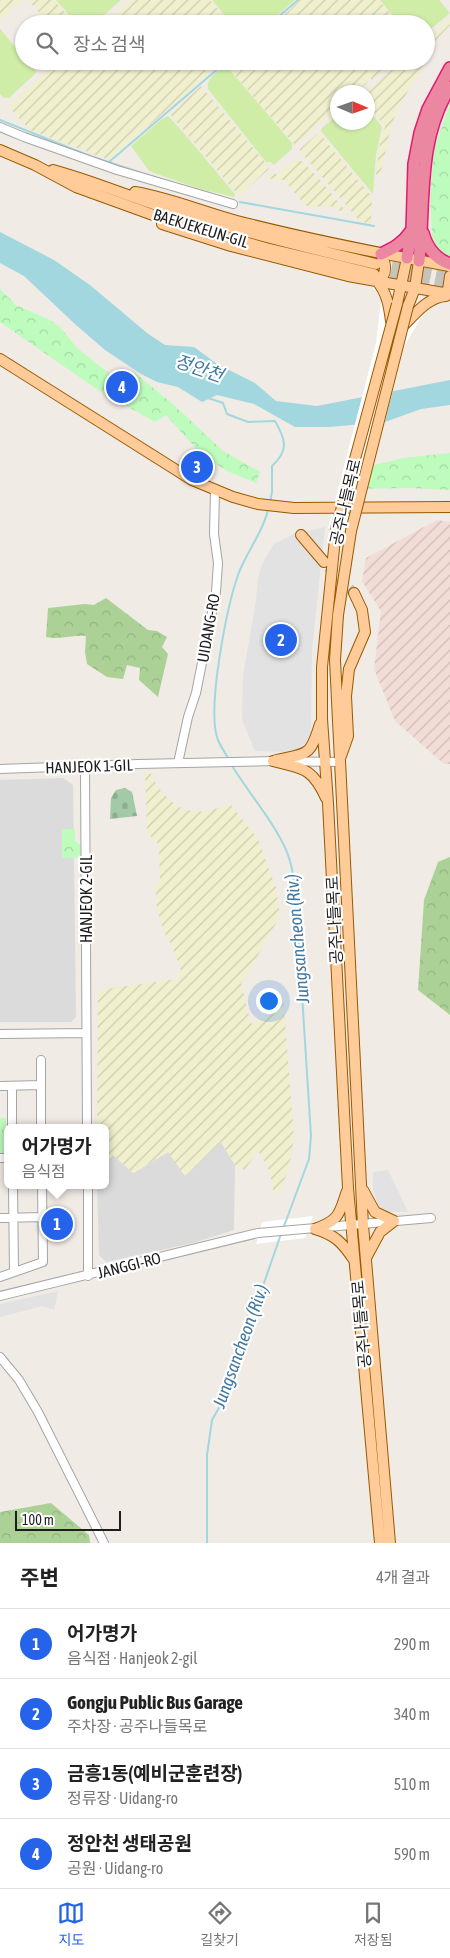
<!DOCTYPE html>
<html lang="ko">
<head>
<meta charset="utf-8">
<style>
  body { margin:0; font-family:"Asap Condensed","Noto Sans KR",sans-serif; background:#f6f6f6; color:#222 }
  .compass { position:absolute; left:330px; top:85px; width:45px; height:45px; border-radius:50%; background:#fff; box-shadow:0 1px 4px #0004; rotate:92deg }
  .scale { position:absolute; left:15px; bottom:12px; width:106px; box-sizing:border-box; padding-left:5px; border:2px solid #1e1e1e; border-top:0; font-size:14px; line-height:18px; white-space:nowrap; color:#1e1e1e; -webkit-text-stroke:4px #fff; paint-order:stroke }
  .you { position:absolute; left:268px; top:1000px; width:18px; height:18px; margin:-12px; border:4px solid #fff; border-radius:50%; background:#1a73e8; box-shadow:0 0 0 8px #1a73e833 }
  .badge { display:grid; place-items:center; width:32px; height:32px; border-radius:50%; background:#2563eb; color:#fff; font-size:16px; font-weight:700 }
  .pin { position:absolute; translate:-50% -50%; border:2px solid #fff; box-shadow:0 1px 5px #0006 }
  .popup { position:absolute; left:4px; top:1124px; width:105px; height:65px; box-sizing:border-box; display:grid; place-content:center; border-radius:8px; background:#fff; filter:drop-shadow(0 1px 4px #0005); font-size:16px; white-space:nowrap; color:#767676 }
  .popup b { font-size:19px; color:#222 }
  .popup::after { content:''; position:absolute; left:50%; top:100%; margin-left:-10px; border:10px solid transparent; border-top-color:#fff }
  .list { margin:0; padding:0; list-style:none }
  h2 { display:flex; justify-content:space-between; align-items:center; height:65px; margin:0; padding:0 20px; font-size:21px }
  h2 small { font-size:16px; font-weight:400; color:#767676 }
  .list li { display:grid; grid-template-columns:32px 1fr auto; gap:15px; align-items:center; box-sizing:border-box; height:70px; padding:0 20px; border-top:1px solid #e0e0e0 }
  .list b { display:block; font-size:19px; white-space:nowrap }
  .list p { margin:0; font-size:16px; white-space:nowrap; color:#767676 }
  .list em { font-size:16px; font-style:normal; color:#767676 }
  .icon { flex:none; width:28px; height:28px; fill:none; stroke:currentColor; stroke-width:2; stroke-linecap:round; stroke-linejoin:round }
  .map { position:relative; flex:none; width:450px; height:1543px; overflow:hidden }
  .search { position:absolute; background:#fff; box-shadow:0 1px 4px #0004; left:15px; right:15px; top:15px; height:55px; display:flex; align-items:center; gap:12px; box-sizing:border-box; padding:0 18px; border-radius:28px; color:#767676; font-size:19px }
  .sheet { height:345px; background:#fff }
  nav { display:flex; justify-content:space-around; align-items:center; box-sizing:border-box; height:70px; border-top:1px solid #e0e0e0; background:#fff; font-size:14px; color:#767676 }
  nav a { display:grid; justify-items:center; gap:2px }
  nav .on { color:#2563eb }
  .map>svg:first-child { display:block }
</style>
</head>
<body>
<div class="map">
<svg width="450" height="1543" viewBox="0 0 450 1543">
  <defs>
    <pattern id="military-furrows" width="10" height="10" patternUnits="userSpaceOnUse" patternTransform="scale(1.25)"><rect width="10" height="10" fill="#f2dcd6"/><path d="M-1 1l2-2M0 10L10 0M9 11l2-2" fill="none" stroke="#cfbcb7"/></pattern>
    <pattern id="farmland-furrows" width="10" height="10" patternUnits="userSpaceOnUse" patternTransform="scale(1.25)"><rect width="10" height="10" fill="#f0efce"/><path d="M-1 1l2-2M0 10L10 0M9 11l2-2" fill="none" stroke="#cdccb0"/></pattern>
    <pattern id="forest-crowns" width="20" height="18" patternUnits="userSpaceOnUse" patternTransform="scale(1.25)"><rect width="20" height="18" fill="#acd196"/><path d="M2 6a3 3 0 1 1 6 0M12 15a3 3 0 1 1 6 0" fill="none" stroke="#94b381"/></pattern>
    <pattern id="cemetery-stones" width="16" height="16" patternUnits="userSpaceOnUse" patternTransform="scale(1.25)"><rect width="16" height="16" fill="#a3caa6"/><path d="M2 7V4a2 2 0 0 1 4 0v3zM10 15v-3a2 2 0 0 1 4 0v3z" fill="#8cad8e"/></pattern>
    <pattern id="park-crowns" width="20" height="18" patternUnits="userSpaceOnUse" patternTransform="scale(1.25)"><rect width="20" height="18" fill="#befcbe"/><path d="M2 6a3 3 0 1 1 6 0M12 15a3 3 0 1 1 6 0" fill="none" stroke="#a3d8a3"/></pattern>
  </defs>
  <rect width="100%" height="100%" fill="#f0ebe4"/>
  <path fill="#dcdbdb" d="M63,778L73,785L76,1017L71,1022H0V780Z
    M221,1142L235,1165L234,1230L193,1243L106,1262L99,1255L97,1185H106V1163L113,1155L134,1173L168,1152Z"/>
  <path fill="url(#military-furrows)" d="M437,520L450,522V764H444L395,721L374,669L381,611L362,581L366,558Z"/>
  <path fill="url(#farmland-furrows)" d="M0,0H22L0,20Z
    M28,0H54L75,24H49Z
    M131,0H210L231,24H102Z
    M300,0H379L399,24H275Z
    M450,19V25L426,51V40Z
    M59,61H224L109,160L30,130L8,106Z
    M231,61H394L372,80L370,78L366,84L356,92H338L337,109L323,123L321,121L296,146L227,66Z
    M402,61H426L401,103L392,123L380,175H376L380,143L385,127L368,106V92H365Z
    M201,86L269,167L268,170L239,196L170,114Z
    M317,134H320L372,197L371,222L366,223L358,219L300,151V149Z
    M293,161H302L317,176L349,215L330,206L311,207L305,205L284,180L266,178L270,174H279L286,166Z
    M145,771L150,772L157,786L169,800L184,810L203,812L231,805L258,839L276,888L280,916L247,975L241,983L251,1024L262,1018L283,995L294,1138L289,1168L278,1195L274,1194L270,1172L258,1150L245,1170L235,1165L221,1142L185,1176L168,1152L133,1173L113,1155L106,1163V1128H97L98,990L177,979L181,970L172,946L164,932L157,909L155,884L160,881L159,845L147,832Z"/>
  <path fill="#cfeda7" d="M56,0H121L94,24H77Z
    M212,0H295L267,24H232Z
    M380,0H439L450,13L426,33V24H400Z
    M0,29L24,57V61H28L37,72L9,98H4L0,94Z
    M222,68L229,69L292,143V149L274,165L271,162H266L208,89C206,80 214,74 222,68Z
    M368,108L382,127L376,155L373,194L321,131L322,128L337,115L338,122H368Z
    M168,116L182,131L234,193L235,197L200,189L149,171L131,146L162,119Z"/>
  <path fill="url(#forest-crowns)" d="M106,598L148,630L157,631L167,637L162,647L168,654L158,697L139,680L140,668L127,665L123,679L107,677L87,664L85,652L86,636C73,635 59,640 46,637L48,608L85,604L94,605Z
    M450,857V1015L418,990L424,900L438,862Z
    M51,1503L89,1535L90,1543H0V1512Z"/>
  <path fill="url(#cemetery-stones)" d="M125,788L132,792L137,816L110,819L111,798L116,790Z"/>
  <path fill="url(#park-crowns)" d="M450,104V256L441,253L432,238L430,196L434,149Z
    M0,289L16,305L50,320L61,328L77,348L124,385L135,373L174,405L223,451L260,472L256,483L227,471L201,454L166,415L155,422L95,388L0,322Z
    M450,453V490L411,488L351,489L362,468L403,458Z
    M62,829H75V841L82,846V851L77,858H62Z
    M0,1118H6V1151L0,1154Z"/>
  <path fill="#e2e2e2" d="M325,527L312,651L311,734L303,747L290,752L255,751L242,720L243,675L256,601L258,578L263,562L274,544L294,534Z
    M388,1170L408,1212H388L379,1210L373,1189V1172Z
    M58,1291L54,1310L42,1306L0,1317V1304Z"/>
  <path fill="#a2d7e0" d="M0,232L54,260L90,285L147,333L165,345L194,347L217,364L255,383L276,401L317,406L450,380V405L421,409L385,422L329,427H295L254,404L217,395L202,402L178,387L157,382L141,374L105,350L76,325L24,276L0,263Z"/>
  <path fill="#fff" d="M381,301L426,309L404,347L357,531L328,528L376,343Z
    M313,1216L305,1238L256,1244L262,1222Z"/>
  <g fill="none" stroke-linecap="round" stroke-linejoin="round">
    <path stroke="#a2d7e0" stroke-width="2" d="M270,24L298,0
      M0,120L90,156L157,178
      M109,162L227,61
      M240,202L374,226
      M208,398L223,403L227,414L248,422L275,421C286,440 289,450 272,466V492L270,503
      M229,760C226,754 221,747 218,740C206,710 227,607 238,575C246,552 263,533 268,510
      M231,764C248,793 282,831 290,861C294,874 294,888 296,900L311,1136L309,1159L283,1229
      M207,1543V1455L212,1420L223,1401L281,1234"/>
    <path stroke="#c6c2bc" stroke-width="10" stroke-dasharray="10 5" stroke-linecap="butt" d="M377,264L450,277
      M375,274L450,286
      M328,567L354,593"/>
    <g stroke="#a5a5a5" stroke-width="10">
      <path id="minor" d="M0,127L24,137L117,170L233,204
        M178,763L188,717L196,693L216,592L218,563L214,534L215,491
        M85,766L87,1128
        M0,769L138,764L273,761L339,762
        M0,1034L86,1033
        M41,1060V1128
        M0,1086L41,1085
        M12,1086V1128
        M0,1158H8
        M13,1185L14,1272
        M88,1185V1276
        M0,1218L42,1217
        M0,1277L43,1262L42,1185
        M0,1296L258,1233L431,1218
        M0,1357L19,1380L38,1412L104,1543"/>
    </g>
    <g stroke="#985a00" stroke-width="12">
      <path id="major" d="M0,150L35,165L76,187L167,220L266,248L374,274
        M53,170C94,181 132,198 172,210C239,231 308,248 376,264
        M135,192C170,198 203,212 237,221C307,239 378,253 449,266
        M162,224L231,246L348,276L450,294
        M381,254C386,264 388,275 377,281C387,293 389,306 391,321
        M450,276L448,290L450,292
        M397,304L407,258
        M408,306L415,288L419,261
        M403,326C415,314 428,297 446,296
        M0,359L192,480L233,497L258,504L294,508L450,507
        M336,529L322,667V719L328,803L348,1188L380,1543
        M351,531L338,615L335,660L363,1225L390,1543
        M301,535L324,562
        M341,756L348,736L346,696L349,669L365,632L362,610L354,593
        M276,760C308,753 310,757 320,724
        M273,761C303,769 312,767 326,798
        M363,1190L375,1212L394,1221
        M315,1229C340,1220 339,1214 347,1191
        M315,1229C335,1235 342,1242 354,1260
        M366,1258L380,1232L394,1221"/>
    </g>
    <g stroke="#e41a70" stroke-width="14">
      <path id="highway" d="M423,233C427,248 436,259 450,264
        M381,254C394,248 403,243 411,231
        M407,258L412,230L414,164L420,133L428,109L450,68
        M419,261C425,201 417,140 450,87"/>
    </g>
    <use href="#minor" stroke="#fff" stroke-width="8"/>
    <use href="#major" stroke="#ffcb99" stroke-width="10"/>
    <use href="#highway" stroke="#ec87a2" stroke-width="11"/>
    <g stroke="#985a00" stroke-width="12" stroke-linecap="butt">
      <path id="major-bridge" d="M336,529L397,304
        M351,531L408,306"/>
    </g>
    <use href="#major-bridge" stroke="#ffcb99" stroke-width="10"/>
  </g>
  <g text-anchor="middle" dominant-baseline="central" stroke-width="4.5" stroke-linejoin="round" paint-order="stroke">
    <g font-size="16" fill="#1e1e1e" stroke="#fff">
      <text transform="translate(201 228) rotate(17)">BAEKJEKEUN-GIL</text>
      <text transform="translate(345 502) rotate(-77)">공주나들목로</text>
      <text transform="translate(208 628) rotate(-80)">UIDANG-RO</text>
      <text transform="translate(89 766) rotate(-2)">HANJEOK 1-GIL</text>
      <text transform="translate(86 899) rotate(-90)">HANJEOK 2-GIL</text>
      <text transform="translate(334 920) rotate(-93)">공주나들목로</text>
      <text transform="translate(129 1265) rotate(-14)">JANGGI-RO</text>
      <text transform="translate(361 1324) rotate(-95)">공주나들목로</text>
    </g>
    <g font-size="18" font-style="italic" fill="#4079a3" stroke="#fff">
      <text transform="translate(199 368) rotate(19)">정안천</text>
      <text transform="translate(297 939) rotate(-95)">Jungsancheon (Riv.)</text>
      <text transform="translate(240 1346) rotate(-70)">Jungsancheon (Riv.)</text>
    </g>
  </g>
</svg>
<svg class="compass" viewBox="-18 -18 36 36"><path d="M0-13l5 13h-10z" fill="#e53935"/><path d="M0 13l5-13h-10z" fill="#767676"/></svg>
<div class="scale">100 m</div>
<div class="you"></div>
<div class="pin badge" style="left:57px;top:1224px">1</div>
<div class="popup"><b>어가명가</b>음식점</div>
<div class="pin badge" style="left:281px;top:640px">2</div>
<div class="pin badge" style="left:197px;top:467px">3</div>
<div class="pin badge" style="left:122px;top:387px">4</div>
<div class="search"><svg class="icon" aria-label="search" viewBox="0 0 24 24"><circle cx="10" cy="10" r="6"/><path d="M15 15l6 6"/></svg>장소 검색</div>
</div>
<section class="sheet">
<h2>주변<small>4개 결과</small></h2>
<ul class="list">
<li><span class="badge">1</span><div><b>어가명가</b><p>음식점 · Hanjeok 2-gil</p></div><em>290 m</em></li>
<li><span class="badge">2</span><div><b>Gongju Public Bus Garage</b><p>주차장 · 공주나들목로</p></div><em>340 m</em></li>
<li><span class="badge">3</span><div><b>금흥1동(예비군훈련장)</b><p>정류장 · Uidang-ro</p></div><em>510 m</em></li>
<li><span class="badge">4</span><div><b>정안천 생태공원</b><p>공원 · Uidang-ro</p></div><em>590 m</em></li>
</ul>
</section>
<nav>
<a class="on"><svg class="icon" aria-label="map" viewBox="0 0 24 24"><path d="M3 6l6-2 6 2 6-2v14l-6 2-6-2-6 2zM9 4v14M15 6v14"/></svg>지도</a>
<a><svg class="icon" aria-label="directions" viewBox="0 0 24 24"><path d="M12 3l9 9-9 9-9-9zM9 14v-3h6M13 9l2 2-2 2"/></svg>길찾기</a>
<a><svg class="icon" aria-label="saved" viewBox="0 0 24 24"><path d="M7 4h10v16l-5-4-5 4z"/></svg>저장됨</a>
</nav>
</body>
</html>
